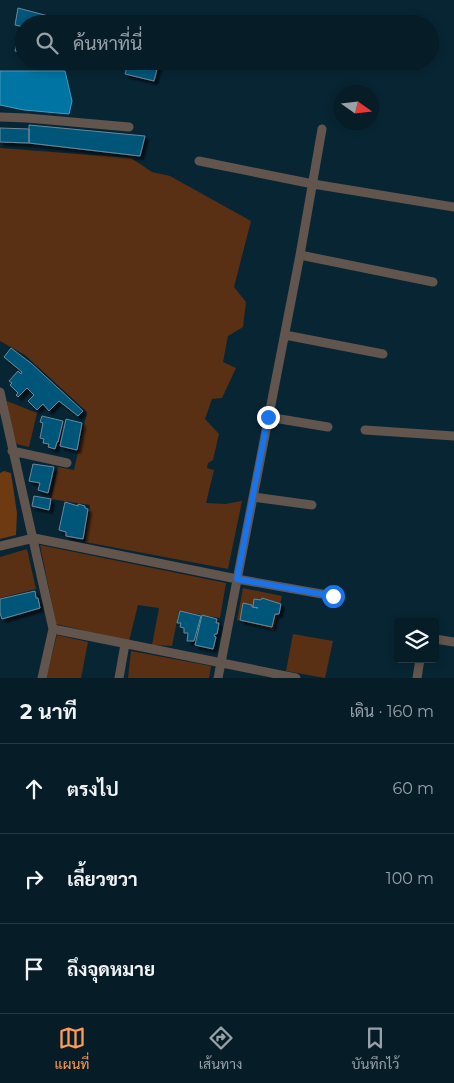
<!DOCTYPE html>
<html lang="th">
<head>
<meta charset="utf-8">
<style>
  body { margin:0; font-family:Montserrat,Sarabun,sans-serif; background:#0f252f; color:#f1f3f6 }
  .controls { position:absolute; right:15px; bottom:15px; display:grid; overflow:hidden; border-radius:5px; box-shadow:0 2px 8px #0003 }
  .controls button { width:45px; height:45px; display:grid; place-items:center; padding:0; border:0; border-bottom:1px solid #273a44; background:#061c27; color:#f1f3f6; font:25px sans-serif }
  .compass { position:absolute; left:334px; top:85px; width:45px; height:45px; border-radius:50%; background:#061c27; box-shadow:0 2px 8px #0003; rotate:104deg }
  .stop { position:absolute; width:15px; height:15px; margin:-11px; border:4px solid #1a73e8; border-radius:50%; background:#fff }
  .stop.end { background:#1a73e8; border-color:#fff; box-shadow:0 1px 5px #0008 }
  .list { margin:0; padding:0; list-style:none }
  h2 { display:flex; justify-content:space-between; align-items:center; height:65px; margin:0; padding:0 20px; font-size:21px }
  h2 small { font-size:16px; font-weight:400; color:#98a1a7 }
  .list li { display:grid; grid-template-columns:32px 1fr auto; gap:15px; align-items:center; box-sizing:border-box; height:90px; padding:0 20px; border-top:1px solid #273a44 }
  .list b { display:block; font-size:19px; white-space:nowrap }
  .list em { font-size:16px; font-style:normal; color:#98a1a7 }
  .icon { flex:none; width:28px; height:28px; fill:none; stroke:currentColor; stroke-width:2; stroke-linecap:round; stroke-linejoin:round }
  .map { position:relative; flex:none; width:454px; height:678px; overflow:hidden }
  .search { position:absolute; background:#061c27; box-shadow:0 2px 8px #0003; left:15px; right:15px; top:15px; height:55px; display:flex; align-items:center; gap:12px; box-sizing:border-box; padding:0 18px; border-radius:28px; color:#98a1a7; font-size:19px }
  .sheet { height:335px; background:#061c27 }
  nav { display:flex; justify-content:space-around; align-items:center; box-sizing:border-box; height:70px; border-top:1px solid #273a44; background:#061c27; font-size:14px; color:#98a1a7 }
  nav a { display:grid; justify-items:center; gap:2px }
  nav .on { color:#fe9c57 }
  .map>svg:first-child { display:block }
</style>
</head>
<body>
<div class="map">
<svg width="454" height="678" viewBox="0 0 454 678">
  <defs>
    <filter id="shadow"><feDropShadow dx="3.5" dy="3.5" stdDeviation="1" flood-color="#0009"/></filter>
  </defs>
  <rect width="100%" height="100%" fill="#082534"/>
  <path fill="#593013" d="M0,148L131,158L152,172L170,176L251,221L234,287L246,302L243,327L228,336L223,362L236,368L222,398L212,399L205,419L219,434L213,460L208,463L207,468L214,470L206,503L225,504L242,501L228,569L85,542L90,505L51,499L58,467L74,470L87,412L25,355L0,341Z
    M7,401L37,413L29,447L17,444L13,440Z
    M40,545L226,583L220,618L179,611L172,646L152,645L159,608L138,605L129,641L56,624Z
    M27,549L36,589L0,598V557Z
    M243,588L282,596L274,630L237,620Z
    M293,634L333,641L325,678L286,671Z
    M57,635L88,642L81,678H46Z
    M131,651L211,666L209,678H128Z"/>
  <path fill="#6e3a12" d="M4,471L11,473L17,513L16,535L0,539V473Z"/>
  <path fill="#0074a2" stroke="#469bbe" d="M0,71H65L72,101L69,114L24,110L0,105Z"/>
  <path fill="#025679" stroke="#69889a" filter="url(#shadow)" d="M18,8L79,24H24V27L15,25Z
    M18,38L24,40V54L15,51Z
    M129,61H159L154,81L125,74Z
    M29,125L145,136L140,156L29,143Z
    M0,128L29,129V143L0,142Z
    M11,348L32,364L83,411L78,416L59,401L49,411L43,404L37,410L28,401L34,395L27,388L18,397L16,395L18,393L10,385L12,383L9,381L18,371L21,374L22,372L4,357Z
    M42,416L63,421L58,442H57L55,449L48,447L49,444L43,443L44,439L40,438L43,423L40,422Z
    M66,419L82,423L77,450L60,446Z
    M33,464L54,467L48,493L38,490L40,483L29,481Z
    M34,496L51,499L49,510L32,506Z
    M65,502L78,506V504L85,506V508L88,509L83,539L66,536V532L59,530Z
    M35,591L36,598H38L40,608L2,619L0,613V599Z
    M262,598L281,604L279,614H275L272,627L240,620L243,603L252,605V607L258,608L253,607L254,599L261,600Z
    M180,611L201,616L194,641H187L188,633H184V628L180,627L181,623H177Z
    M202,615L217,619L216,623H219L217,634H215L214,636L216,637L213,649L195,645Z"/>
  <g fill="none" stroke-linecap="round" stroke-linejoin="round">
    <path stroke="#61554d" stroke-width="9" d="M0,117L27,118L129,127
      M199,161L313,184L454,207
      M300,255L433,282
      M285,335L383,354
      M0,392L53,629L42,678
      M268,417L328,427
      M365,430L454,436
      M12,451L67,463
      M253,497L312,505
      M0,546L34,538L237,579L333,596
      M53,629L296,678
      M435,639L454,642
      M119,678L125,644
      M218,678L300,255L322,129
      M417,678L420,659"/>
  </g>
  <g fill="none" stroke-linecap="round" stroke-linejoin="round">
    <path stroke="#1a73e8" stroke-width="6" d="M268,417L237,579L333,596"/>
  </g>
</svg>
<div class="controls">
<button><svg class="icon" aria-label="layers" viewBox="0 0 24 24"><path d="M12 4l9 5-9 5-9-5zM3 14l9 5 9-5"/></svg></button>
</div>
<svg class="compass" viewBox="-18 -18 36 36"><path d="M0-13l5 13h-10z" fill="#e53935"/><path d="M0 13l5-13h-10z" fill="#98a1a7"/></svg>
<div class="stop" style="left:333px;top:596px"></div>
<div class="stop end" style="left:268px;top:417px"></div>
<div class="search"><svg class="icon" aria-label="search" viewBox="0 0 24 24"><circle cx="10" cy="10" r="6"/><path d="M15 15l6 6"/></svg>ค้นหาที่นี่</div>
</div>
<section class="sheet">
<h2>2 นาที<small>เดิน · 160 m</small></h2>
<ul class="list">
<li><svg class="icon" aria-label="ahead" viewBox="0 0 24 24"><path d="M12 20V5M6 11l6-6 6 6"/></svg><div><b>ตรงไป</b></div><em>60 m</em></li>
<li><svg class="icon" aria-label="right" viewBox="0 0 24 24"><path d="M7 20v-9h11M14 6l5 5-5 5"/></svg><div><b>เลี้ยวขวา</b></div><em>100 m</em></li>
<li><svg class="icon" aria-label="arrive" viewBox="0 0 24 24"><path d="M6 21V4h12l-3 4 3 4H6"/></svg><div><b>ถึงจุดหมาย</b></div></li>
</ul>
</section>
<nav>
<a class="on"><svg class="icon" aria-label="map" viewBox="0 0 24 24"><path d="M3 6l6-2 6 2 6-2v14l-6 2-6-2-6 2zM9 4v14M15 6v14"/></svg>แผนที่</a>
<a><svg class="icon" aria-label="directions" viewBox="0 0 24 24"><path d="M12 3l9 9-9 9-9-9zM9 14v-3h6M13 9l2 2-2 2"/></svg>เส้นทาง</a>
<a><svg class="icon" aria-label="saved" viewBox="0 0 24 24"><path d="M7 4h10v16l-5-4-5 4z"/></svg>บันทึกไว้</a>
</nav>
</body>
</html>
